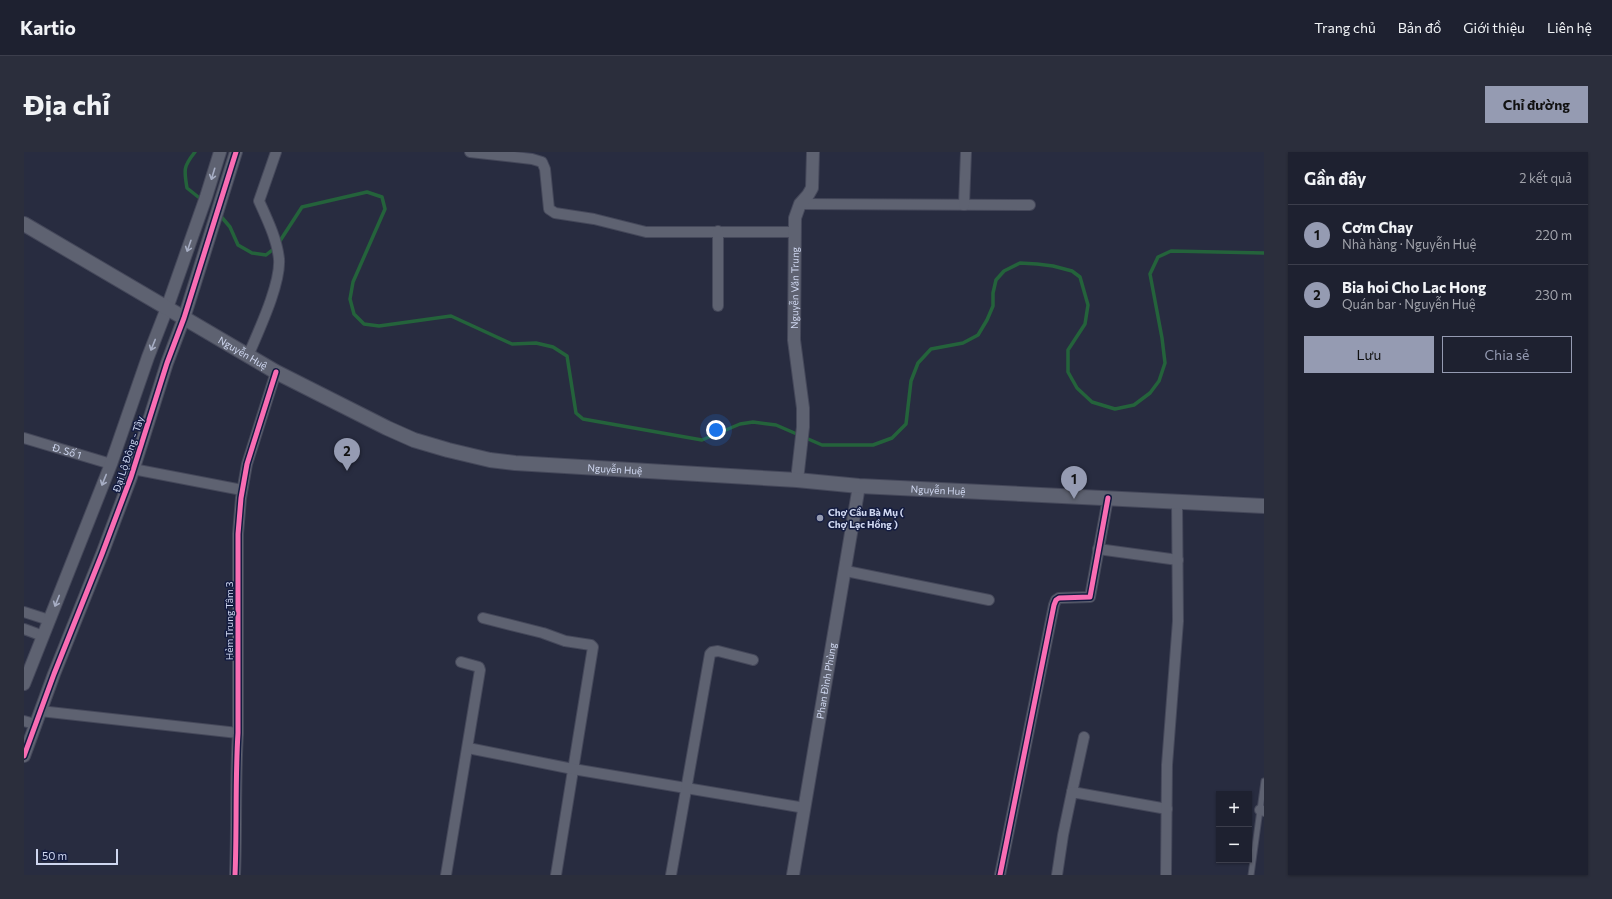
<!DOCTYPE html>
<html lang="vi">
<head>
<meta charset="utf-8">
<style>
  body { margin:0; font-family:Commissioner,sans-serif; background:#2b2e3c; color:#f1f3f6 }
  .controls { position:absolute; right:12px; bottom:12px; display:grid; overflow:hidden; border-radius:0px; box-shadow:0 1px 3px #0004 }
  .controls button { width:36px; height:36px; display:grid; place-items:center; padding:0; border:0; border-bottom:1px solid #3c3e4c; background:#1e2130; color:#f1f3f6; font:20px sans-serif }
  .scale { position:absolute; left:12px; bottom:10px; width:82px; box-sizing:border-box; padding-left:4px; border:2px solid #cfd7f0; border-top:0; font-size:11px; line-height:14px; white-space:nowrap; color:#cfd7f0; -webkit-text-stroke:3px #141c40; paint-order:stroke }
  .you { position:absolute; left:692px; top:278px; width:14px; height:14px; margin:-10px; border:3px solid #fff; border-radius:50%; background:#1a73e8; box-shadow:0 0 0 6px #1a73e833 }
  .badge { display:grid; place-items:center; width:26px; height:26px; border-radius:50%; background:#959bb2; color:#111; font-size:13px; font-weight:700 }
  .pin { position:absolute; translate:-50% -33px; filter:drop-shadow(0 1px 2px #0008) }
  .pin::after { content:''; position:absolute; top:21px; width:14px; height:12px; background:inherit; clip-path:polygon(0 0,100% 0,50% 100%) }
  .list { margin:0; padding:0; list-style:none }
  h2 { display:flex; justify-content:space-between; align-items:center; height:52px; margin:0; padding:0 16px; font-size:17px }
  h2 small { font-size:13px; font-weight:400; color:#a1a3ab }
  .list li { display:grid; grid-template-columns:26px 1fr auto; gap:12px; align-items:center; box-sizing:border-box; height:60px; padding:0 16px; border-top:1px solid #3c3e4c }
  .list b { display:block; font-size:15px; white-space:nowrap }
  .list p { margin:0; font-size:13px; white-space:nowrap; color:#a1a3ab }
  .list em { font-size:13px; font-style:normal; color:#a1a3ab }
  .actions { display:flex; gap:8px; padding:12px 16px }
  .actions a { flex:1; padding:9px 0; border:1px solid #959bb2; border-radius:0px; text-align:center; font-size:14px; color:#959bb2 }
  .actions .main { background:#959bb2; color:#111 }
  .map { position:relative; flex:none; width:1240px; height:723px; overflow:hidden; border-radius:0px }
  header { display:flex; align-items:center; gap:24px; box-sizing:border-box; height:56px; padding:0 20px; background:#1e2130; border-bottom:1px solid #3c3e4c }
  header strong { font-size:19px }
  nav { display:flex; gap:22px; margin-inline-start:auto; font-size:14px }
  .intro { display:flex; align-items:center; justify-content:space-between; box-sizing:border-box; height:96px; padding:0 24px }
  h1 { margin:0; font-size:28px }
  .button { padding:10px 18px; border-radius:0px; background:#959bb2; color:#111; font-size:14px; font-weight:700 }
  main { display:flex; gap:24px; padding:0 24px }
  aside { flex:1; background:#1e2130; border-radius:0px; box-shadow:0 1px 3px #0004 }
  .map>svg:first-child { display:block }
</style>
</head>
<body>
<header>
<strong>Kartio</strong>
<nav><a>Trang chủ</a><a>Bản đồ</a><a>Giới thiệu</a><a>Liên hệ</a></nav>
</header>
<div class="intro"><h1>Địa chỉ</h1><a class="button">Chỉ đường</a></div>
<main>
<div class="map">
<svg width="1240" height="723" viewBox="0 0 1240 723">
  <rect width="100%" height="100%" fill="#282c40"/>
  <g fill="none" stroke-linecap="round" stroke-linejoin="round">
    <path stroke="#24633b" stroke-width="3.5" d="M171,0C159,15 160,18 163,36L178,48
      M195,62L206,75L214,93L228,101L242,103L252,95L278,55L343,40L358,45L361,57L329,130L326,147L330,162L340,172L355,174L427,164L488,192L512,191L529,195L543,204L552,261L559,267L678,288L716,272L729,270L752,273L798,293H849L868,286L882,272L887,229L894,211L907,197L939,191L954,183L963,168L969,154V141L972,128L980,119L996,111L1013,112L1029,114L1048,119L1056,125L1064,153L1061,172L1044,198V220L1053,236L1068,250L1091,257L1110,253L1126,241L1135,229L1141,211L1138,186L1126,122L1134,105L1147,99L1240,101"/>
    <g stroke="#45485a" stroke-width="7">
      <path id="service" d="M1227,723L1240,629"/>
    </g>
    <g stroke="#45485a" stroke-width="12">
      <g id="minor">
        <path d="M446,0L508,7L518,10L521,17L525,57L531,61L570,67L622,80H771"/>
        <path d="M776,52L1006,53"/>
        <path d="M940,53L942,0"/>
        <path d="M694,79V154"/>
        <path d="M224,204C234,180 257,132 255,107C253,87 243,67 235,49L252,0"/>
        <path id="s1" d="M0,286L87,312"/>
        <path d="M109,317L218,338"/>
        <path d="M1074,397L1154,408"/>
        <path d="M822,419L965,448"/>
        <path d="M0,460L25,468"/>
        <path d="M459,466L519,481L541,489L567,493L569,495L532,723"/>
        <path d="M0,477L19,484"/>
        <path d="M16,559L214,581"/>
        <path d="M0,569L11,572"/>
        <path d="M444,596L549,617L781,656"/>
        <path d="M1048,640L1060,585"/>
        <path d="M1236,658L1240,659"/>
        <path d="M211,723C213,676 211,628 214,581V382L217,346L223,312L252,220"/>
        <path d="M422,723L456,518L455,515L437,510"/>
        <path d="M647,723L686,502L688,500L694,499L729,508"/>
        <path d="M976,723L1030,453L1032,448L1035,446L1066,445L1084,346"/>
        <path d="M1033,723L1039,683L1048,640L1143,657"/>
        <path d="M1142,723L1143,613L1154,469L1153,350"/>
      </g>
    </g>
    <g stroke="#45485a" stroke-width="14">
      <g id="tertiary">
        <path id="s2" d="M773,328L779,275V256L770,188L771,66L776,52L784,43L788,36L789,0"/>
        <path d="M0,532L87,312L124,205L143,156L182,45L196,0"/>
        <path d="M0,604L30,522L78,402L107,325L143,211L160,166L212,0"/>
        <path id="s3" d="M769,723L835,334"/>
      </g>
    </g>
    <g stroke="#45485a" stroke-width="16">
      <g id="secondary">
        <path id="s4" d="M0,72L252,220L363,276L390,288L424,298L466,308L491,311L773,328L835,334L1240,354"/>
      </g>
    </g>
    <use href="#service" stroke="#5e6271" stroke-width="5"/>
    <use href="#minor" stroke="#5e6271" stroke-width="10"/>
    <use href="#tertiary" stroke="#5e6271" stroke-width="12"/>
    <use href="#secondary" stroke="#5e6271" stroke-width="14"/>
    <g stroke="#141c40" stroke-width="8">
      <path id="cycleway" d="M0,604L30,522L78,402L107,325L143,211L160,166L212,0
        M211,723C213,676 211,628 214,581V382L217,346L223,312L252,220
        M976,723L1030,453L1032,448L1035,446L1066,445L1084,346"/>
    </g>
    <use href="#cycleway" stroke="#f96db3" stroke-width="5"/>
  </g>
  <defs><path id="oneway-shaft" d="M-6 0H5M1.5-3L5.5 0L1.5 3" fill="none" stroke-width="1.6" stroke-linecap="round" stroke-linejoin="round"/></defs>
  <g stroke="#a7aec4">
    <use href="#oneway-shaft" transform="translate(189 22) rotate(107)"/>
    <use href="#oneway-shaft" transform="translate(165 94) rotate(109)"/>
    <use href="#oneway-shaft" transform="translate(129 193) rotate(112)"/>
    <use href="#oneway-shaft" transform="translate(80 328) rotate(112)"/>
    <use href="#oneway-shaft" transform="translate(33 449) rotate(112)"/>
  </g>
  <circle fill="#959bb2" stroke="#141c40" stroke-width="1.5" cx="796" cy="366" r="4"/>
  <g text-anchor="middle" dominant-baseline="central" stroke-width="3" stroke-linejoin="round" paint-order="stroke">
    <g font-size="10" fill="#cfd7f0" stroke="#141c40">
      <text stroke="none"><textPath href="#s2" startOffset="193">Nguyễn Văn Trung</textPath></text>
      <text stroke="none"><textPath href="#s4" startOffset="254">Nguyễn Huệ</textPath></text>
      <text stroke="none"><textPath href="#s1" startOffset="45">Đ. Số 1</textPath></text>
      <text transform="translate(104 302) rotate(-72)">Đại Lộ Đông - Tây</text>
      <text stroke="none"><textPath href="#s4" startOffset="650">Nguyễn Huệ</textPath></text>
      <text stroke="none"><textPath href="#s4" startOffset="974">Nguyễn Huệ</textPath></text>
      <text transform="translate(205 469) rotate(-90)">Hẻm Trung Tâm 3</text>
      <text stroke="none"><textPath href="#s3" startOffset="197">Phan Đình Phùng</textPath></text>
    </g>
    <g font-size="10" font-weight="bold" fill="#cfd7f0" stroke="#141c40" text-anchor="start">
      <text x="804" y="360">Chợ Cầu Bà Mụ (<tspan x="804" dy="12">Chợ Lạc Hồng )</tspan></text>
    </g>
  </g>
</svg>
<div class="controls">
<button>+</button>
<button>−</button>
</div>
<div class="scale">50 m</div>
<div class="you"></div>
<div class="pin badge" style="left:1050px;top:347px">1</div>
<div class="pin badge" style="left:323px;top:319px">2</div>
</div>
<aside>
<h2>Gần đây<small>2 kết quả</small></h2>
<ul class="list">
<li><span class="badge">1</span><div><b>Cơm Chay</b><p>Nhà hàng · Nguyễn Huệ</p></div><em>220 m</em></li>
<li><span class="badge">2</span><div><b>Bia hoi Cho Lac Hong</b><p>Quán bar · Nguyễn Huệ</p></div><em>230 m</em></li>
</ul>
<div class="actions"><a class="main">Lưu</a><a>Chia sẻ</a></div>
</aside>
</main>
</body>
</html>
